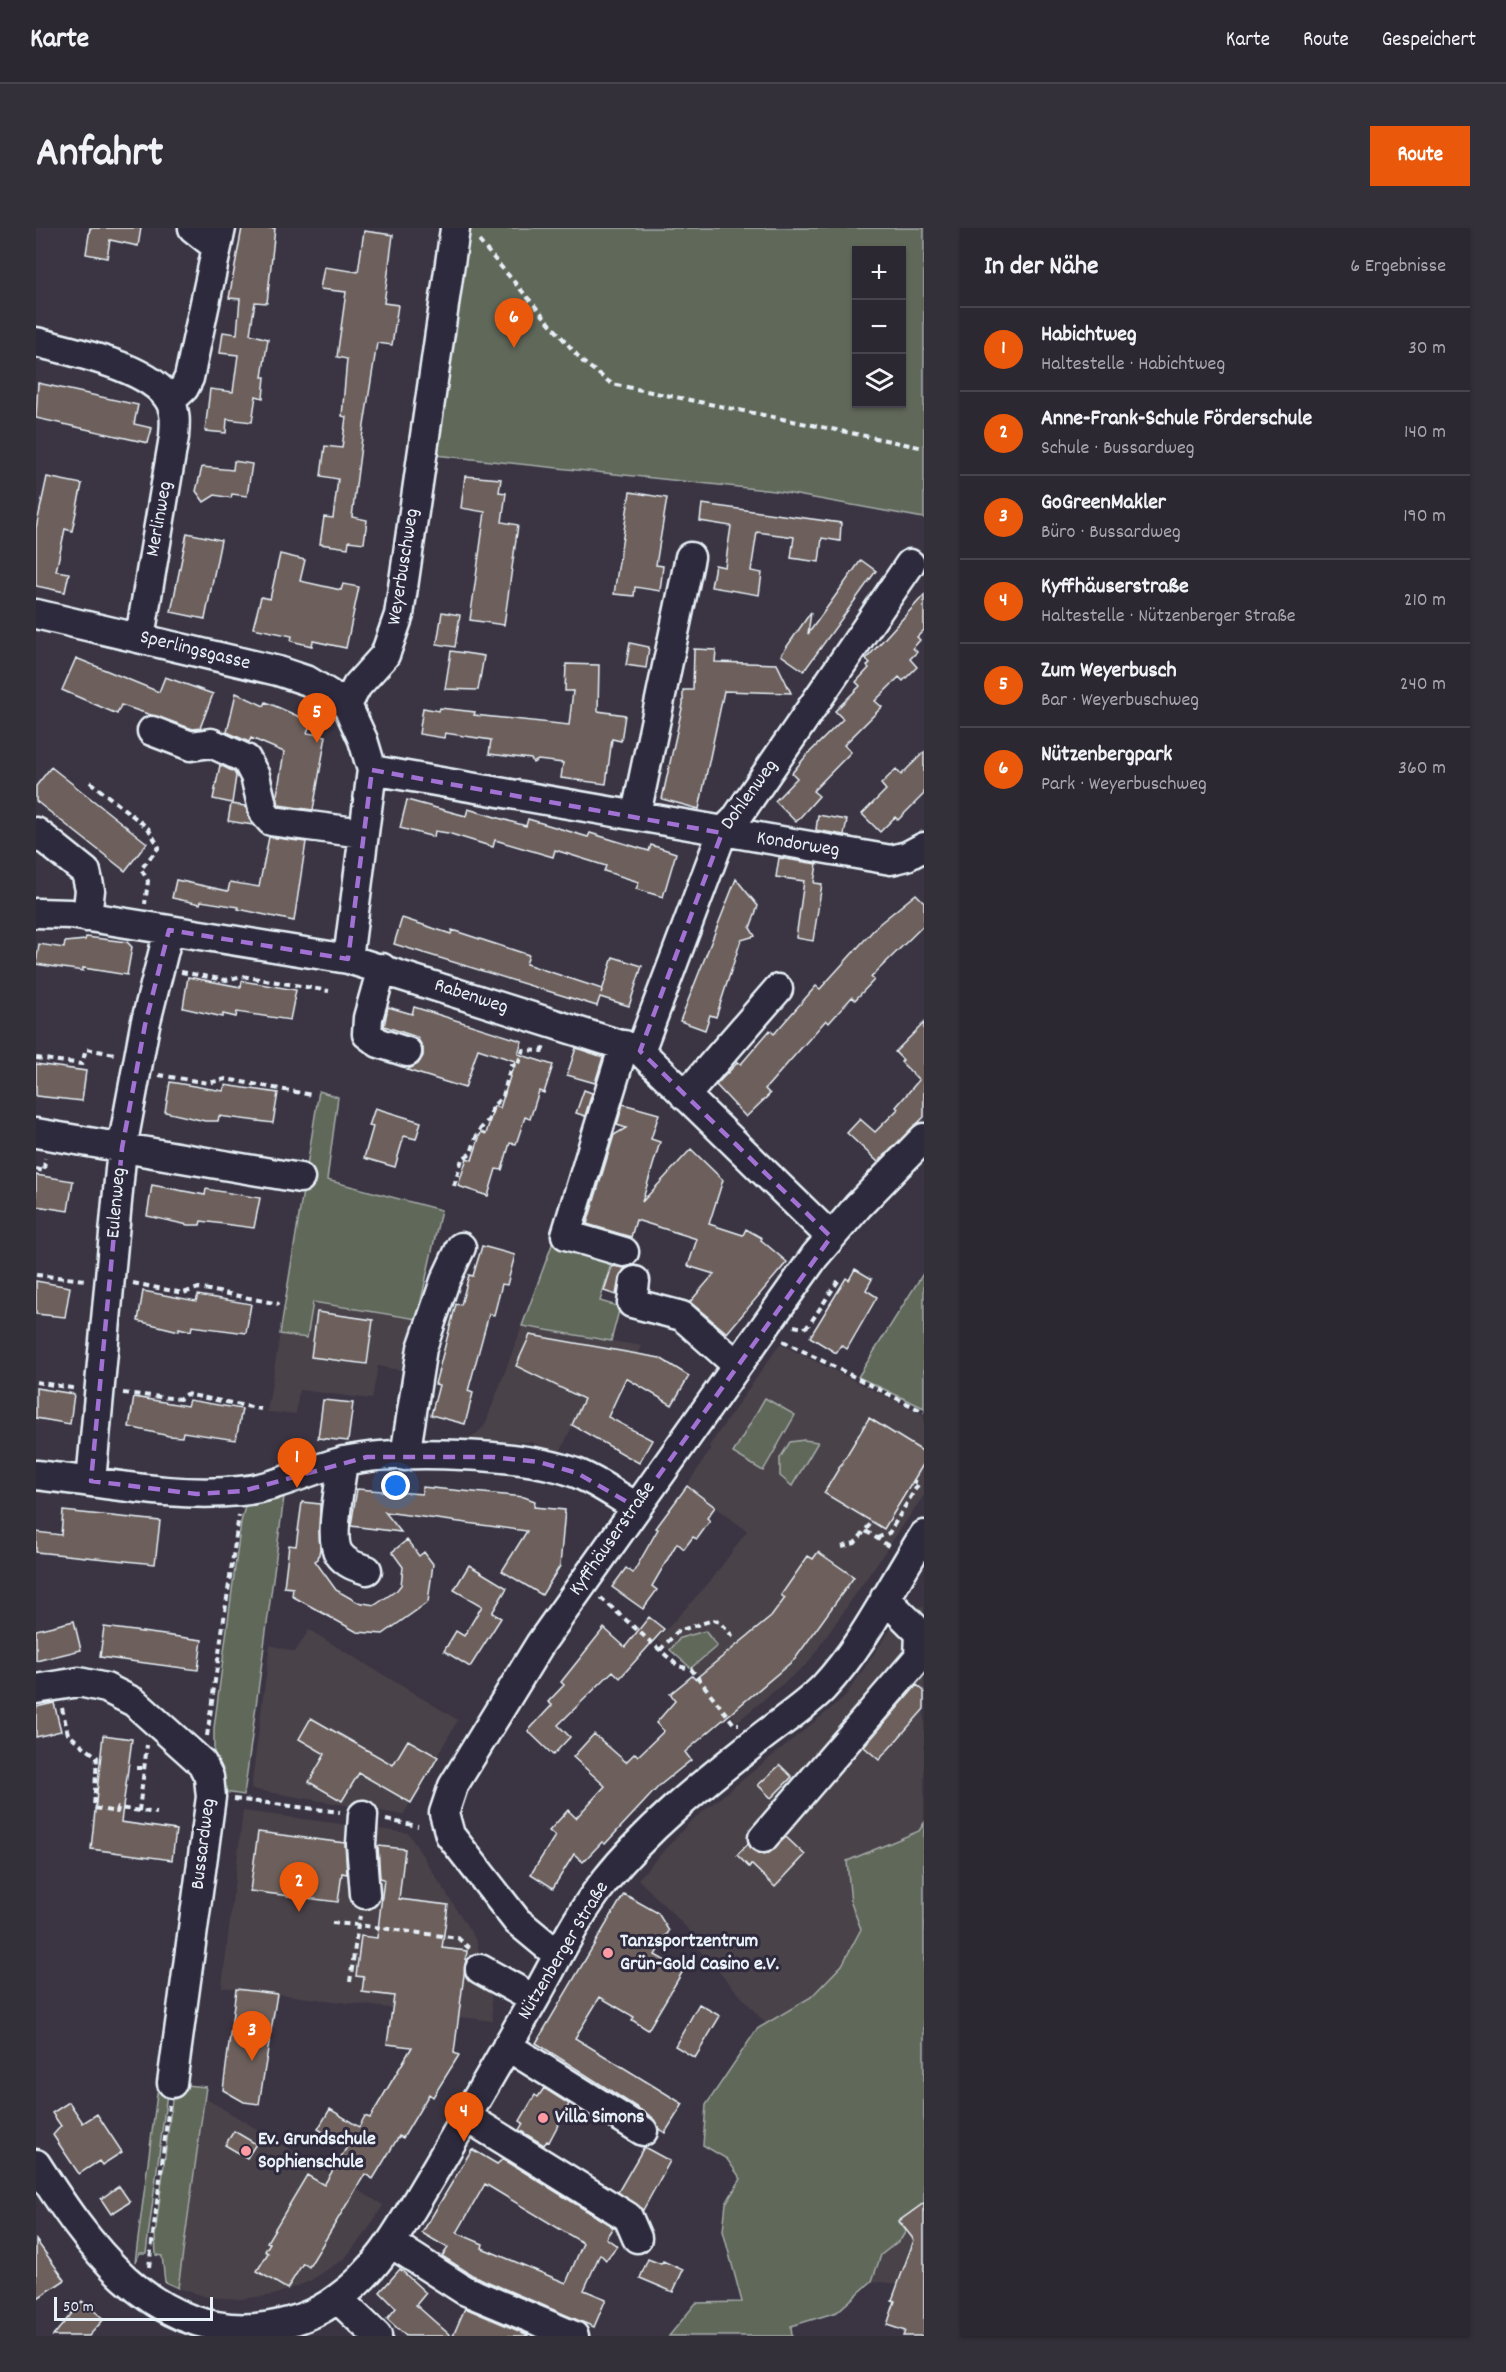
<!DOCTYPE html>
<html lang="de">
<head>
<meta charset="utf-8">
<style>
  body { margin:0; font-family:Dekko,sans-serif; background:#34303a; color:#f1f3f6 }
  .controls { position:absolute; right:18px; top:18px; display:grid; overflow:hidden; border-radius:0px; box-shadow:0 2px 4px #0004 }
  .controls button { width:54px; height:54px; display:grid; place-items:center; padding:0; border:0; border-bottom:2px solid #48444d; background:#2c2832; color:#f1f3f6; font:30px sans-serif }
  .scale { position:absolute; left:18px; bottom:15px; width:159px; box-sizing:border-box; padding-left:6px; border:3px solid #e8f1f8; border-top:0; font-size:16px; line-height:21px; white-space:nowrap; color:#e8f1f8; -webkit-text-stroke:4px #2f2a3d; paint-order:stroke }
  .you { position:absolute; left:360px; top:1258px; width:21px; height:21px; margin:-15px; border:4px solid #fff; border-radius:50%; background:#1a73e8; box-shadow:0 0 0 9px #1a73e833 }
  .badge { display:grid; place-items:center; width:39px; height:39px; border-radius:50%; background:#ea580c; color:#fff; font-size:20px; font-weight:700 }
  .pin { position:absolute; translate:-50% -50px; filter:drop-shadow(0 2px 3px #0008) }
  .pin::after { content:''; position:absolute; top:32px; width:21px; height:18px; background:inherit; clip-path:polygon(0 0,100% 0,50% 100%) }
  .list { margin:0; padding:0; list-style:none }
  h2 { display:flex; justify-content:space-between; align-items:center; height:78px; margin:0; padding:0 24px; font-size:26px }
  h2 small { font-size:20px; font-weight:400; color:#a6a6ac }
  .list li { display:grid; grid-template-columns:39px 1fr auto; gap:18px; align-items:center; box-sizing:border-box; height:84px; padding:0 24px; border-top:2px solid #48444d }
  .list b { display:block; font-size:22px; white-space:nowrap }
  .list p { margin:0; font-size:20px; white-space:nowrap; color:#a6a6ac }
  .list em { font-size:20px; font-style:normal; color:#a6a6ac }
  .icon { flex:none; width:33px; height:33px; fill:none; stroke:currentColor; stroke-width:2; stroke-linecap:round; stroke-linejoin:round }
  .map { position:relative; flex:none; width:888px; height:2108px; overflow:hidden; border-radius:0px }
  header { display:flex; align-items:center; gap:36px; box-sizing:border-box; height:84px; padding:0 30px; background:#2c2832; border-bottom:2px solid #48444d }
  header strong { font-size:28px }
  nav { display:flex; gap:33px; margin-inline-start:auto; font-size:21px }
  .intro { display:flex; align-items:center; justify-content:space-between; box-sizing:border-box; height:144px; padding:0 36px }
  h1 { margin:0; font-size:42px }
  .button { padding:15px 27px; border-radius:0px; background:#ea580c; color:#fff; font-size:21px; font-weight:700 }
  main { display:flex; gap:36px; padding:0 36px }
  aside { flex:1; background:#2c2832; border-radius:0px; box-shadow:0 2px 4px #0004 }
  .map>svg:first-child { display:block }
</style>
</head>
<body>
<header>
<strong>Karte</strong>
<nav><a>Karte</a><a>Route</a><a>Gespeichert</a></nav>
</header>
<div class="intro"><h1>Anfahrt</h1><a class="button">Route</a></div>
<main>
<div class="map">
<svg width="888" height="2108" viewBox="0 0 888 2108">
  <rect width="100%" height="100%" fill="#3b3543"/>
  <filter id="ink" filterUnits="userSpaceOnUse"><feTurbulence type="fractalNoise" baseFrequency=".0167" numOctaves="2"/><feDisplacementMap in="SourceGraphic" scale="12" xChannelSelector="R" yChannelSelector="G"/><feConvolveMatrix kernelMatrix="1 2 1 2 8 2 1 2 1" color-interpolation-filters="sRGB"/></filter>
  <g filter="url(#ink)">
    <path fill="#4a424a" d="M276,1074L381,1091L373,1144L342,1138L336,1171L263,1162L260,1186L231,1184L244,1106L271,1110Z
      M486,1098L606,1118L574,1184L549,1172L524,1224L494,1214L425,1212L439,1207L449,1197Z
      M744,1116L888,1187V1267L772,1435L701,1494L660,1445L621,1412L677,1350L711,1303L651,1257L675,1221L673,1218Z
      M871,1377L888,1379V1595L883,1603L811,1634L815,1675L825,1701L806,1737L775,1769L730,1796L657,1715L661,1710L602,1651L654,1594L808,1470Z
      M273,1402L422,1492L367,1587L215,1561L234,1417L259,1424Z
      M207,1583L372,1605L440,1712L455,1767L457,1793L186,1759Z
      M169,1870L347,1977L333,2000L309,2030L274,2053L238,2067L205,2071L171,2069L142,2060Z
      M888,1975V2036L863,2056L836,2053L845,2027L865,2012L863,1994Z"/>
    <path fill="#61675a" stroke="#a4aca9" stroke-width="1.5" fill-rule="evenodd" d="M417,0H888V290L739,263L390,226ZM820,22H866V176H820Z
      M283,863L302,869L291,952L405,982L381,1091L277,1074L271,1110L244,1106Z
      M517,1014L577,1029L564,1073L584,1079L575,1113L486,1098Z
      M888,1044V1180L822,1149Z
      M729,1170L759,1187L727,1243L697,1225Z
      M768,1212L782,1214L756,1258L744,1248V1230L754,1214Z
      M248,1269L208,1567L188,1564L178,1541V1500L205,1294L209,1278Z
      M669,1403L681,1418L655,1440L634,1422L644,1410Z
      M162,1553L170,1568L110,2025H104L99,2034Z
      M888,1595V1975L863,1994L870,2003L865,2011L845,2027L836,2053L801,2084L755,2098L756,2108H633L660,2075L706,2074L687,2003L690,1975L705,1951L691,1931L667,1917L670,1877L721,1801L775,1769L806,1737L825,1701L815,1675L811,1633L883,1603Z
      M138,1856L170,1859L142,2060L129,2054L126,2028L120,2027L119,2008Z"/>
    <path fill="#6d605b" stroke="#e8f1f8" stroke-width="1.5" fill-rule="evenodd" d="M54,0H105L102,18L74,12L71,30L50,26Z
      M206,0H239L231,75L219,74L214,106L232,111L226,149H229L227,170L220,168L216,194L191,191L190,205L169,203L174,161L197,164L202,127L184,125L187,104L201,106L204,71L193,70Z
      M328,3L357,7L348,75L362,77L356,117L341,115L326,210L316,289L331,292L328,315L313,313L312,320L284,316L288,289L297,290L302,251L285,248L289,218L306,220L310,189L306,188L311,131L301,129L310,64L284,61L288,39L322,44Z
      M2,155L102,177L98,196L116,200L112,215L0,190Z
      M198,233L216,236L211,268L196,266L195,270L179,267L168,274L160,263L166,239L197,242Z
      M429,248L465,251L463,264L470,265L466,294L482,297L468,397L434,392L449,284L425,280Z
      M11,249L46,256L36,303L29,301L20,343L33,345L29,364L0,358V300Z
      M594,264L631,270L620,337L627,338L624,363L599,359L598,368L578,366Z
      M666,276L805,295L804,313L786,310L783,334L755,330L758,309L721,304L715,343L726,345L723,367L675,359L679,337L689,339L695,298L664,293Z
      M151,305L185,312L169,391L135,384Z
      M244,326L269,332L264,353L305,362L307,356L323,359L310,420L277,413L276,418L255,413L256,408L217,400L225,369L234,371Z
      M825,332L840,343L768,443L745,427L775,384L772,406Z
      M888,367V402L881,409L884,412L877,420L881,424L874,431L881,439L867,453L863,449L839,473L846,479L808,517L815,524L777,563L783,568L760,594L739,573L761,550L756,545L770,528L807,491L799,483L824,458L820,454L833,440L831,438L834,435L830,431Z
      M406,384L424,387L419,419L401,416Z
      M594,415L613,419L610,440L590,437Z
      M658,421L680,422L679,434L741,436L755,465L688,463L663,581L626,571L647,476V462H657Z
      M415,423L448,428L442,462L409,461Z
      M40,430L123,464L129,449L177,466L164,500L157,501L85,477L81,486L26,462Z
      M530,436L563,437L562,483L589,487L585,513L576,511L570,556L525,550L527,535L502,532L497,535L495,531L453,526L455,512L409,505L408,510L383,506L387,480L403,483L404,480L439,484L438,487L533,497L537,463H529Z
      M200,465L228,478L230,474L275,494L271,505L290,508L277,582L243,577L241,567L248,524L215,510L213,514L191,504Z
      M888,524V566L862,592L859,589L844,604L826,586L850,562L845,556L860,541L865,547Z
      M184,537L198,544L200,548L196,575L177,571Z
      M15,539L111,615L89,643L0,573V558Z
      M371,572L430,588L432,581L490,598L492,591L552,609L554,605L613,623L615,617L640,625L627,669L600,661L603,654L568,643L570,638L519,622L517,629L459,612L457,619L412,605L399,603L398,609L364,600Z
      M195,576L209,578L217,597L192,593Z
      M782,587L811,592L808,607L780,602Z
      M233,609L270,614L258,693L202,681L203,679L165,673L164,676L136,670L140,652L192,663L194,654L223,659Z
      M743,630L781,636L778,655L786,656L777,713L760,710L768,653L740,649Z
      M700,651L722,678L714,700L719,708L705,712L680,789L674,787L669,802L644,793Z
      M880,666L888,674V697L835,749L838,752L819,772L816,769L793,795L790,792L729,861L734,866L710,889L680,857L702,834L705,836L734,802L738,806L780,758L784,761L843,696Z
      M366,690L415,706L416,702L493,727L490,736L566,761L565,766L577,729L606,738L593,778L564,769L561,778L358,716Z
      M50,709L91,714L96,719L91,747L47,740V743L0,736L3,716L28,720L29,714L49,712Z
      M152,749L205,759L206,753L260,762L254,792L201,784L200,789L187,786V789L147,780Z
      M352,779L376,786L378,779L486,813L482,826L517,837L508,865L503,863L494,891L489,889L480,916L474,915L466,942L460,941L452,968L422,958L431,930L436,932L445,904L450,906L458,878L464,880L479,833L442,821L429,860L371,842L382,836L387,828V820L381,809L348,798Z
      M888,795V889L842,934L811,905L824,891L839,904L862,881L860,879L883,852L865,834L867,832L859,824Z
      M540,820L567,829L559,855L531,847Z
      M0,836L50,843L46,873L0,868Z
      M134,854L187,863L189,857L242,865L237,895L183,888L182,893H169L129,884Z
      M548,862L556,865L549,888L540,885Z
      M587,876L623,886L615,911L624,914L606,974L655,921L687,952L673,996L707,1007L710,1001L726,1010L725,1012L751,1034L691,1105L654,1074L678,1046L652,1038L661,1011L600,992L595,1009L551,996L578,907L590,900L581,897Z
      M339,880L385,894L380,911L368,908L359,939L328,930L337,899L333,898Z
      M0,947L37,953L32,983L0,978Z
      M116,957L169,967L170,961L224,970L218,1000L165,993L164,997H152L111,988Z
      M446,1018L479,1027L471,1057L466,1056L458,1087L453,1086L432,1163L437,1165L429,1196L395,1187L403,1157L399,1156L420,1076L425,1077L433,1047L437,1048Z
      M576,1038L590,1040L583,1050L580,1067L568,1063Z
      M819,1041L836,1051L830,1062L841,1069L811,1121L805,1117L800,1125L774,1109L810,1050L813,1052Z
      M0,1053L34,1059L29,1089L0,1086Z
      M107,1063L160,1073L162,1067L215,1076L210,1105L156,1098L155,1103L143,1100V1103L102,1093Z
      M281,1084L337,1092L331,1136L275,1129Z
      M494,1107L624,1130L653,1148L636,1177L590,1150L572,1189L616,1212L603,1235L536,1197L548,1171L480,1138Z
      M0,1160L38,1166L34,1196L0,1190Z
      M98,1169L151,1178L153,1172L206,1181L200,1212L147,1204L146,1209L133,1208L93,1199Z
      M287,1172L317,1175L312,1213L282,1210Z
      M833,1190L888,1224V1235L848,1301L788,1265Z
      M651,1258L679,1279L671,1290L674,1293L661,1311L657,1309L648,1321L641,1315L616,1358L621,1362L607,1381L576,1359L590,1340L597,1345L622,1301L620,1300Z
      M386,1259L488,1269L499,1273L498,1279L529,1282L524,1338L506,1367L466,1343L491,1303L349,1284L365,1304L315,1298L321,1261L386,1266Z
      M266,1274L284,1276V1321L282,1331L279,1333L300,1362L321,1374L339,1377L361,1362L365,1357L367,1339L356,1324L371,1312L383,1328L388,1324L397,1336L392,1374L347,1406L321,1404L256,1368L257,1360L248,1359L253,1317L260,1318Z
      M27,1283L124,1293L119,1336L0,1324V1304L25,1307Z
      M782,1324L818,1349L759,1431L649,1524L655,1532L623,1558L569,1616L566,1614L547,1634L538,1626L517,1660L495,1646L519,1608L513,1603L532,1582L540,1590L569,1558L537,1529L558,1506L590,1534L599,1525L602,1528L628,1503L620,1495L639,1473L634,1466L656,1448L659,1451L735,1389L749,1370L745,1367L772,1328L777,1331Z
      M433,1337L471,1360L456,1385L465,1390L434,1439L408,1423L420,1403L428,1408L446,1378L418,1362Z
      M613,1389L628,1401L584,1450L577,1443L522,1497L534,1509L517,1527L492,1503L516,1477L512,1474L528,1457L525,1454L568,1400L589,1419Z
      M38,1393L45,1422L0,1433V1402Z
      M68,1399L166,1412L162,1442L64,1429Z
      M881,1457L888,1463V1481L843,1532L828,1519Z
      M18,1475L25,1503L0,1509V1479Z
      M275,1490L357,1537L372,1512L402,1529L375,1575L323,1545L306,1573L273,1554L289,1526L263,1511Z
      M67,1507L96,1511L85,1594L140,1602L136,1632L55,1621Z
      M744,1537L756,1549L735,1570L722,1557Z
      M222,1604L309,1615L311,1646L306,1645L302,1674L214,1663Z
      M750,1609L769,1627L739,1659L715,1636L713,1639L701,1627L712,1616L723,1626L733,1625Z
      M342,1618L369,1621L363,1671L412,1677L406,1720L431,1723L418,1825L423,1827L397,1869L393,1866L367,1910L363,1908L337,1951L329,1946L273,2039L267,2035L251,2061L221,2043L232,2025L229,2023L234,2015L231,2014L271,1947L288,1957L311,1919L282,1901L294,1881L323,1899L329,1888L334,1890L376,1819L351,1816L358,1768L326,1764L328,1749L320,1748L325,1708L341,1710L348,1651L344,1650Z
      M588,1666L622,1685L633,1703L619,1727L647,1743L612,1802L596,1792L598,1789L564,1769L539,1810L647,1876L629,1905L623,1901L616,1889L500,1815Z
      M200,1761L241,1766L223,1876L208,1874L187,1862Z
      M663,1776L684,1788L659,1830L639,1818Z
      M508,1860L533,1876L513,1914L511,1913L508,1917L483,1902L487,1895L484,1893L499,1867L502,1869Z
      M33,1874L47,1895L61,1886L86,1924L66,1937L63,1933L43,1946L17,1907L25,1898L16,1885Z
      M198,1903L220,1916L211,1930L189,1917Z
      M608,1919L634,1933L607,1982L582,1964Z
      M436,1921L461,1936L467,1931L577,1999L570,2010L581,2018L570,2032L564,2026L548,2062L570,2071L558,2099L436,2047L406,2028L412,2020L386,2005ZM449,1956L547,2015L530,2055L446,2020L447,2016L421,2005Z
      M83,1958L94,1974L75,1986L65,1971Z
      M888,1975V2108H867L869,2103L851,2097L859,2073L856,2072L878,2012L863,1993Z
      M0,2012L29,2052L0,2071Z
      M612,2031L625,2036L627,2033L647,2042L637,2064L604,2050Z
      M364,2041L390,2065L380,2077L415,2108H370L351,2091L360,2080L344,2064Z
      M46,2073L68,2091L53,2108H17Z
      M429,2080L492,2107V2108H417Z"/>
    <g fill="none" stroke-linecap="round" stroke-linejoin="round">
      <g stroke="#e8f1f8" stroke-width="33">
        <path id="minor" d="M157,0L181,19
          M0,114C36,124 114,138 134,173C140,184 139,196 138,209L104,409
          M134,173L148,160L153,150L185,0
          M0,386L242,443L272,453L311,477
          M116,503L155,518L175,515L210,531L219,548L228,585L235,593L327,605
          M336,542L855,632L871,628L888,619
          M600,586L654,329
          M0,604L50,644L54,662L51,689
          M0,685L35,686L312,731L604,823L795,1009
          M312,731L336,542L327,512L311,477L321,458L349,427L363,387L419,1
          M346,740L332,790L331,806L343,815L371,824
          M588,817L530,1007L588,1024
          M604,823L686,605L699,592L874,336
          M649,868L742,761
          M0,905L264,950
          M599,1053L596,1075L646,1088L700,1136
          M369,1228L386,1120L409,1053L425,1019
          M307,1233C305,1254 292,1310 303,1326C310,1336 321,1339 331,1342
          M0,1247C67,1254 137,1270 204,1263C240,1260 274,1241 309,1233C364,1221 488,1225 540,1245C561,1253 580,1267 600,1279
          M55,1253L86,920L109,797L133,702
          M0,1461L43,1454L70,1460L98,1474L166,1535L173,1549L175,1569L136,1855
          M327,1587L325,1616L329,1666
          M727,1610L883,1429L884,1405L849,1370
          M522,1727L481,1693L414,1607L408,1585L417,1558L504,1416L779,1028L822,978L888,910
          M444,1741L498,1771
          M471,1818L607,1903
          M431,1889L592,1989L601,2010
          M0,1936C50,2014 113,2108 220,2100C249,2097 279,2088 302,2070C344,2041 367,1995 393,1952C429,1892 464,1831 499,1770C521,1731 540,1689 569,1653C611,1600 665,1557 718,1515C740,1497 767,1480 787,1460C829,1415 855,1358 888,1307
          M355,2015L428,2062L538,2108
          M302,2071L341,2108"/>
      </g>
      <path stroke="#e8f1f8" stroke-width="4" stroke-dasharray="6 4.5" stroke-linecap="butt" d="M443,13L547,134L576,156L888,220
        M54,554L112,600L123,619L105,641L112,653L109,676
        M145,744L190,752L206,748L293,763
        M0,830L46,836L50,821L79,826
        M123,847L172,855L190,851L276,867
        M0,941L8,943L9,930
        M418,958L426,931L435,925L442,904L453,891L457,878L467,868L475,837L481,838L487,822L506,823L509,816
        M0,1047L50,1052
        M97,1055L147,1065L163,1060L243,1076
        M758,1098L768,1100L773,1097L804,1050
        M747,1113L888,1184
        M0,1154L41,1161
        M87,1165L144,1171L150,1166L225,1181
        M830,1303L854,1319
        M841,1310L853,1305L883,1255L877,1253
        M806,1319L819,1315L836,1294
        M565,1370L642,1438L655,1441L698,1496H703
        M624,1422L642,1403L677,1392L684,1394L700,1412
        M26,1480L32,1506L61,1529L58,1580L81,1584L82,1580L121,1585
        M171,1508L203,1287
        M100,1540H108
        M198,1571L304,1584
        M103,1583L111,1517
        M350,1592L382,1598
        M296,1695L322,1697L324,1688
        M314,1754L322,1697L422,1710L434,1721
        M113,2039L133,1877"/>
      <use href="#minor" stroke="#2f2a3d" stroke-width="28"/>
    </g>
  </g>
  <path fill="none" stroke="#a171d3" stroke-width="4.5" stroke-dasharray="12 8" stroke-linejoin="round" d="M336,542L686,605L604,823L795,1009L600,1279L541,1245L503,1234L456,1229H331L207,1263L161,1266L55,1253L86,920L109,797L133,702L312,731Z"/>
  <g fill="#ff9aa2" stroke="#2f2a3d" stroke-width="2">
    <circle cx="572" cy="1725" r="6"/>
    <circle cx="507" cy="1890" r="6"/>
    <circle cx="210" cy="1923" r="6"/>
  </g>
  <g text-anchor="middle" dominant-baseline="central" stroke-width="6" stroke-linejoin="round" paint-order="stroke">
    <g font-size="20" fill="#e8f1f8" stroke="#2f2a3d">
      <text transform="translate(124 291) rotate(-80)">Merlinweg</text>
      <text transform="translate(368 339) rotate(-81)">Weyerbuschweg</text>
      <text transform="translate(159 423) rotate(14)">Sperlingsgasse</text>
      <text transform="translate(714 567) rotate(-54)">Dohlenweg</text>
      <text transform="translate(762 617) rotate(9)">Kondorweg</text>
      <text transform="translate(435 769) rotate(18)">Rabenweg</text>
      <text transform="translate(81 975) rotate(-85)">Eulenweg</text>
      <text transform="translate(577 1311) rotate(-55)">Kyffhäuserstraße</text>
      <text transform="translate(168 1616) rotate(-83)">Bussardweg</text>
      <text transform="translate(528 1723) rotate(-59)">Nützenberger Straße</text>
    </g>
    <g font-size="20" font-weight="bold" fill="#e8f1f8" stroke="#2f2a3d" text-anchor="start">
      <text x="584" y="1714">Tanzsportzentrum<tspan x="584" dy="23">Grün-Gold Casino e.V.</tspan></text>
      <text x="519" y="1890">Villa Simons</text>
      <text x="222" y="1912">Ev. Grundschule<tspan x="222" dy="23">Sophienschule</tspan></text>
    </g>
  </g>
</svg>
<div class="controls">
<button>+</button>
<button>−</button>
<button><svg class="icon" aria-label="layers" viewBox="0 0 24 24"><path d="M12 4l9 5-9 5-9-5zM3 14l9 5 9-5"/></svg></button>
</div>
<div class="scale">50 m</div>
<div class="you"></div>
<div class="pin badge" style="left:261px;top:1260px">1</div>
<div class="pin badge" style="left:263px;top:1684px">2</div>
<div class="pin badge" style="left:216px;top:1833px">3</div>
<div class="pin badge" style="left:428px;top:1914px">4</div>
<div class="pin badge" style="left:281px;top:515px">5</div>
<div class="pin badge" style="left:478px;top:120px">6</div>
</div>
<aside>
<h2>In der Nähe<small>6 Ergebnisse</small></h2>
<ul class="list">
<li><span class="badge">1</span><div><b>Habichtweg</b><p>Haltestelle · Habichtweg</p></div><em>30 m</em></li>
<li><span class="badge">2</span><div><b>Anne-Frank-Schule Förderschule</b><p>Schule · Bussardweg</p></div><em>140 m</em></li>
<li><span class="badge">3</span><div><b>GoGreenMakler</b><p>Büro · Bussardweg</p></div><em>190 m</em></li>
<li><span class="badge">4</span><div><b>Kyffhäuserstraße</b><p>Haltestelle · Nützenberger Straße</p></div><em>210 m</em></li>
<li><span class="badge">5</span><div><b>Zum Weyerbusch</b><p>Bar · Weyerbuschweg</p></div><em>240 m</em></li>
<li><span class="badge">6</span><div><b>Nützenbergpark</b><p>Park · Weyerbuschweg</p></div><em>360 m</em></li>
</ul>
</aside>
</main>
</body>
</html>
